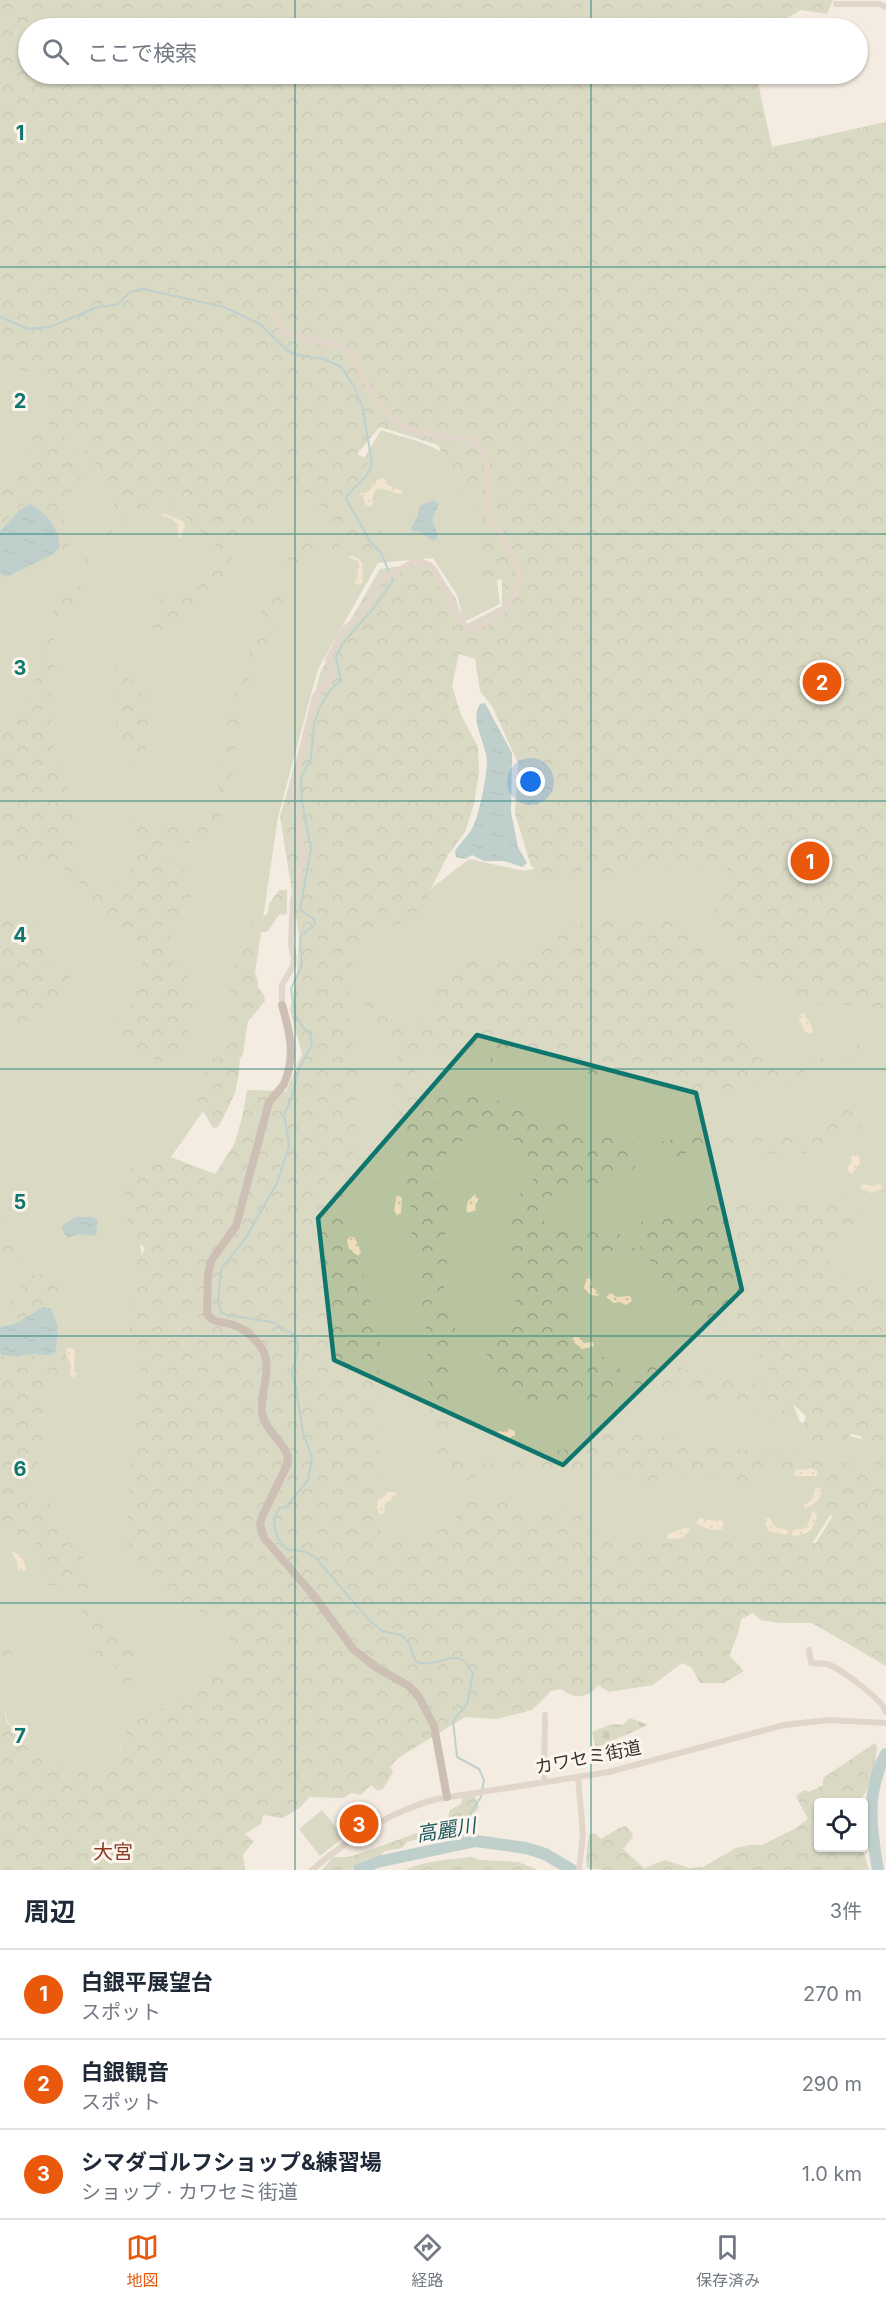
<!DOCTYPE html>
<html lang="ja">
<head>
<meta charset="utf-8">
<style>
  body { margin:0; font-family:Inter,"Noto Sans JP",sans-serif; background:#f6f6f7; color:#1f2937 }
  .controls { position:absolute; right:18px; bottom:18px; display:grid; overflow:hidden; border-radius:6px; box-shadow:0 2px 4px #0004 }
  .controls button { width:54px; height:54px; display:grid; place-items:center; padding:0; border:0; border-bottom:2px solid #e0e1e3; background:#fff; color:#1f2937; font:30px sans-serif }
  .you { position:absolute; left:531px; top:782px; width:21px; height:21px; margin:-15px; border:4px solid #fff; border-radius:50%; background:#1a73e8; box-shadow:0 0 0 9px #1a73e833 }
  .badge { display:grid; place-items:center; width:39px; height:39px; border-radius:50%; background:#ea580c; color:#fff; font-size:20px; font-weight:700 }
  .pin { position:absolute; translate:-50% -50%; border:3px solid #fff; box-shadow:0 2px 6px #0006 }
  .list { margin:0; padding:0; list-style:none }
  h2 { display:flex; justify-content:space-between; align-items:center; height:78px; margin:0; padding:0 24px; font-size:26px }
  h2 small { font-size:20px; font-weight:400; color:#747a83 }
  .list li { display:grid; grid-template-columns:39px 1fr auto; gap:18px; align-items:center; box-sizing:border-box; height:90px; padding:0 24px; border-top:2px solid #e0e1e3 }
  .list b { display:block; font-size:22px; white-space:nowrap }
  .list p { margin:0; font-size:20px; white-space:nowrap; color:#747a83 }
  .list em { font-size:20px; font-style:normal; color:#747a83 }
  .icon { flex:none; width:33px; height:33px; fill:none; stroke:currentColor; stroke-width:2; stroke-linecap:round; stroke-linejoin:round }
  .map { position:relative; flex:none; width:886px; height:1870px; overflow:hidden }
  .search { position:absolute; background:#fff; box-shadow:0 2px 4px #0004; left:18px; right:18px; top:18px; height:66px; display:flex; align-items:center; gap:15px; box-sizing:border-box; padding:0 21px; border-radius:33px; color:#747a83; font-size:22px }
  .sheet { height:348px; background:#fff }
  nav { display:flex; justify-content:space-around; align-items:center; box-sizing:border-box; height:84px; border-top:2px solid #e0e1e3; background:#fff; font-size:16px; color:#747a83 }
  nav a { display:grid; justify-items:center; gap:3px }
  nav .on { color:#ea580c }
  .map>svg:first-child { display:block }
</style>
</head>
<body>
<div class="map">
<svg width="886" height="1870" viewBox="0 0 886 1870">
  <defs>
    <pattern id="forest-crowns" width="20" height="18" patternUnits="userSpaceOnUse" patternTransform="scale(1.5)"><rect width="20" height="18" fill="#b8c4a0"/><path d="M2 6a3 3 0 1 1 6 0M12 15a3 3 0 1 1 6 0" fill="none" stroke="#97a083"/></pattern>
    <pattern id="sand-dots" width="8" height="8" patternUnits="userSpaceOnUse" patternTransform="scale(1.5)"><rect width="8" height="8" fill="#efdcb8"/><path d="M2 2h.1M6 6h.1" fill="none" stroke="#cebd9e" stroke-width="1.8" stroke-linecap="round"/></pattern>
    <pattern id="cemetery-stones" width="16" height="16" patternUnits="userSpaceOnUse" patternTransform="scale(1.5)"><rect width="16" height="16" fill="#b8c4a0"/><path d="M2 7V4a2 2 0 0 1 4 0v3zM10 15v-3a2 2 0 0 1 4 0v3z" fill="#97a083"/></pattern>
    <pattern id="water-ripples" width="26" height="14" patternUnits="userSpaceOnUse" patternTransform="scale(1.5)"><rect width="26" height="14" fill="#7fb0b2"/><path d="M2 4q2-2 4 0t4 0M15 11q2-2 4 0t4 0" fill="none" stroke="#699091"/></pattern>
  </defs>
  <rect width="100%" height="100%" fill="#f4ebe1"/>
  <path fill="#b8c4a0" d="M0,345L45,369L130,499L185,495L229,533L306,481L360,465L381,430C398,436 418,440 434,448C491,477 492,549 500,604L464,622L457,595L433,558L378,563L318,669L278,817L243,1054L171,1157L129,1169L143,1265L175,1607L221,1617L234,1651L177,1695L169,1705L145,1712L121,1745L116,1760L99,1770L74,1769L19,1737L8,1722L0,1694V1672L10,1664L13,1648L0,1638Z
    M637,847L718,853L886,1002V1296L764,1330L800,1422L879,1444L880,1472L841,1498L812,1544L370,1547L333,1230L349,953L469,859L524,871Z
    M322,1810L344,1837L320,1856L299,1829Z"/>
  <path fill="url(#forest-crowns)" d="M0,0H833L827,14L801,10L770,28H28V74H756L772,147L886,122V1008L818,1004L784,987L751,976L739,961L712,916L714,903L723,896L734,873L719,864L687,869L640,865L619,878L595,871L542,874L531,866L515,814L518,763L493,708L480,691L475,659L459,654L452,686L461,715L478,747L479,772L474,804L465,832L448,855L425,901L411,920L385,929L354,951L349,997L350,1032L361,1075L355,1108L357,1133L353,1163L345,1182L343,1225L348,1248L364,1269L362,1288L375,1310L380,1342L377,1398L379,1459L382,1472L376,1480L374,1510L377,1523L382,1533L405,1544C422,1538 442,1533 456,1519L457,1497L496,1499L553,1517C562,1507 575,1503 587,1510V1518L581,1523L583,1532L625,1537L641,1543H816L832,1517L825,1505L831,1493L825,1468L797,1466L783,1474L770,1475L747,1483L728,1481L719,1475L695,1477L675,1475L650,1481L614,1474L602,1477L578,1473L566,1468L527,1472L513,1470L506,1465L523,1457L568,1449L603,1435L615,1434H639L716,1445L728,1449L759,1450L774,1453L796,1452L827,1458L835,1462L849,1463L852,1468L873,1469L875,1462L861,1436L851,1434C849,1436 848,1440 845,1442C839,1447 811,1445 803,1443L802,1429L806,1416L793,1404L784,1409L788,1415L786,1421L773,1422L762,1417L767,1403L761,1390L763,1381L778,1379L760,1360L757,1346L744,1327L731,1325L713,1332L681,1303L627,1230L636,1223L687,1213L703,1205L727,1201L750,1199L787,1202H809L849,1196L858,1209L862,1220L826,1245L829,1265L850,1282L863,1285L870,1290L886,1292V1666L812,1623H781L761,1620L753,1613L741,1619C740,1633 733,1643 730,1656L744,1671L724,1683H700L691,1667L682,1663L653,1685L609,1692L598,1685C589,1698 573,1700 562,1689L551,1691L532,1710L497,1719L465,1717L398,1758L390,1767L393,1772L383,1789L378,1791L371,1785L361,1795L351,1793L343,1798L309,1797L301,1807L283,1818L263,1815L261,1824L245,1834L254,1841L243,1854L245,1870H0V1693L7,1722L19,1737L74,1769H99L116,1760L129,1725L145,1712L169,1705L177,1695L234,1651L221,1617L175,1607L127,1552L129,1481L142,1360L129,1331V1311L137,1289L136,1265L145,1249L130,1232L125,1200L128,1169L171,1157L215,1174L234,1145L242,1118L247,1090L286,1091L302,1054L290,1010L297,976L299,935L280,817L321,671L380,569L431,562L455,597L465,625L502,606V580L480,577L483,551L480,536L482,521L476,504L457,488L438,445L380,427L357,454L368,459L366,472L343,495V503L350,512L360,513L362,521L367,528L378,527L391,541C387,558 382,552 371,561L347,536H344L336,548L329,551H313L301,562H289L283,554L294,539L332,537L333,530L321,515L318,500L309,492H304L270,515L256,533L244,536L234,551L224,575L221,588L216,592L209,593C192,608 180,629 155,630L151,626L156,613L158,600L163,596C167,597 174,600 177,599C193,597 220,568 221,552L206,534L192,528L188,522L183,507L187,493L163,508H148L125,514L114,509V488L75,439L48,423L44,418L49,400L43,379L0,360Z
    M40,424L62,436L85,462L83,472L60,512C65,524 73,538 68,552L54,557L60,550L61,540L41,519L29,502L20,507L0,528V490L5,480L24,464L34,430Z
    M114,518L124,519L117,524L110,536L105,538L101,534L107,521Z
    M96,549L101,552C96,560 90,567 85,576C77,591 76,611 56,616L52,610L56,597L64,585L78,572L84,559Z
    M275,576L286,595L284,605L245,688L228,805L223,815L206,834H196L189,843C180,844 175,839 167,841C158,870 188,863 194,883C198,894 170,930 169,947C168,971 184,968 193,983C200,995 185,1046 178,1059L163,1066C155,1058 148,1054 137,1055L110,1036L116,1023L127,1014L137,984L143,977L141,955L105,921L94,905L91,895L62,867L52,861L29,863L18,862L0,852V735L8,725L18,721C23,703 34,687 39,668C44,654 41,640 48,626L52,625L54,637L51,651L53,663L57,670L55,684L50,697L56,716L46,728L57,755L68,771L67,794L75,825L76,860L84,866L86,875L101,886L111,889L129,876L134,838L124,833L126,819L137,817L146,827L156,833L182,821L194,820L202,815L216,802L227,738L228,710L241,676L247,666L251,643Z
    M119,664L124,666L127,678L135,685L136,692L146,696L149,712L144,768L137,769C129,757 116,748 115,731C115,725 117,719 116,712L112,707L120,688L113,680L114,671Z
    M279,890H287V914L279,915L267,932L256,933L252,941C255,950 252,958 253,967C255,976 258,975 258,987L264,995L265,1001L245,1025L241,1039L239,1073L235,1093L223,1118L218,1127L213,1128L194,1096L195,1089L201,1087L207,1060L211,1055L215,1058L223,1057C235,1037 225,1014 230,993C230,989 235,984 237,980L233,971L244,931L268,913L269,904Z
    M629,914L646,915L679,923L698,932L711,954L731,973L735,981L732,1016L738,1030L755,1056L782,1067L793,1069L830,1056L857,1043L863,1048L858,1055C842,1059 830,1058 819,1070H810L798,1080L785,1084L747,1083L732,1088L712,1091L684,1090L637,1081L627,1082L610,1076L570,1072L548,1056C537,1058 527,1061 518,1053C509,1062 503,1066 491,1064L489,1049L483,1038L477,1041L460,1058L442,1053L421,1056C412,1081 413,1093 442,1098L450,1092L474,1095L508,1103L523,1109L535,1117H544L556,1124L570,1123L574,1133L610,1137L640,1144L654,1140L666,1142L686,1134L701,1135L711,1133L736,1136L768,1133L784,1136L810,1130L837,1113L872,1103L874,1108C861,1116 865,1122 856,1131C851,1136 844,1135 838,1138C829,1141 822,1150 814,1155L802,1153L796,1147L781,1146L777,1153L760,1155L746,1146H739C726,1160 712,1150 696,1150C689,1150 683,1155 677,1158L655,1151H646L631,1172L612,1177L605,1184C568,1182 572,1178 543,1204L544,1225C562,1232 585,1236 602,1228L623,1235L635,1249L633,1260L608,1256L575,1261L571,1278L578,1287C568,1309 564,1327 575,1349C586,1352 599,1354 609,1360C617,1365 620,1371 630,1374L636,1366C646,1363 659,1361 669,1364C676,1365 681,1369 688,1370C710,1372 732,1374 753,1383L760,1401L756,1408L748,1409L734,1404L699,1400L685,1393L675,1392L669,1395L658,1394L637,1383L621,1381C599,1406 563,1408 531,1401C525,1399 520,1396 514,1394C505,1392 501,1394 494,1386C488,1380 488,1369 487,1360C486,1346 490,1343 503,1338C505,1331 506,1321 509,1315C513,1310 516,1307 516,1299C516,1290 506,1282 506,1274C505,1267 510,1258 511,1251C512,1238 507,1223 510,1210C513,1195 536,1183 534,1173C528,1143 497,1121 468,1130L459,1146L445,1155L438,1171V1191L445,1200L449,1212V1224L444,1239L449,1276L442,1292C473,1328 436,1360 456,1396C453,1415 439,1459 468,1464C476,1465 484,1463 492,1464L494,1469L470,1480L459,1478L436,1452L430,1417L431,1396L427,1374V1337L419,1279L420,1265L419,1252L412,1238L411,1210L406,1177L407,1143L393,1094L399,1049L392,1039L379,1027L366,1004L360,1000L367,998L380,1013L399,1027L411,1021L431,1022C433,1013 432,1003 434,994C435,990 439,985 441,981C456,953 463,955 492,966C503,956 510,961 522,956C537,951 547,938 561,931C583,920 606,919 629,914Z
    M0,916H19L41,932L44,944L46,965L70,976L71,983L65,998C58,1001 56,1004 50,1010C40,1020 21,1023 8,1024L0,1033Z
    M0,1223L9,1226C9,1239 15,1240 26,1244L20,1251V1259L14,1265L5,1262L0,1264Z
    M39,1274L52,1275L59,1285V1301L62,1308L61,1313L56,1314L52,1308L44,1305L11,1323L0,1325V1307L17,1300L27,1276Z
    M61,1340H65L70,1345C69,1366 56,1385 35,1390L32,1396C35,1401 38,1403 41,1407C50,1422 46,1436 41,1451C39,1459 40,1463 33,1468L28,1485L30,1495L41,1503L50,1502L58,1516L57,1527L66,1541L79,1552L86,1562L90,1586L85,1595L76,1593L68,1586L40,1585L45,1554L37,1548L32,1535H0V1378L2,1373L0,1370V1355L18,1360L32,1356L49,1358L55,1355Z
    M86,1602L99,1606C102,1612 106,1621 111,1626C115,1629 120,1630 124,1633C140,1650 142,1670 126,1688L113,1679L115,1668L111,1660C100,1657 95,1652 88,1644V1635L79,1627C83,1618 85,1616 80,1607L81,1603Z
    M0,1638L13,1648L10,1664L0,1672Z
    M875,1743L877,1747C875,1768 872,1785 859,1802H818V1848H858L863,1850L869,1870H604L587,1868L586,1856L589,1834L595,1833L601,1839L619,1828L626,1826L633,1834L632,1838L623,1849L644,1868L665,1860L689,1868L703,1867L736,1848L750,1845H762L794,1829L808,1819L796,1796L804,1790L809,1792L823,1785V1778Z
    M475,1796L479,1807L467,1825L407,1842L402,1848L385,1851L379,1856L367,1859L350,1870H322L333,1857H348L373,1849L447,1822L450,1810L461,1804L463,1797Z
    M472,1857L480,1860L518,1862L538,1870H405C427,1860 449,1860 472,1857Z"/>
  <path fill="url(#sand-dots)" d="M382,478L385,479L389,486L401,490L403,493L399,495L388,490L376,489L372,499L373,503L370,507L365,504L363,497L359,494L368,492L377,480Z
    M164,513L184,522L185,528L181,538L178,536C179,525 174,517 162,516Z
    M349,555C369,560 361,569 363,582L358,586L354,582L358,577L357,571L360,566L355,560L349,558Z
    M804,1013L807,1020L810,1021L813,1032L810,1034L805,1032L799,1018L800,1014Z
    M857,1154L861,1162L851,1174L848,1171V1166L852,1162L851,1156Z
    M862,1184L873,1186L880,1184L883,1188L871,1193L859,1188Z
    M475,1194L479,1199L475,1205L476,1210L468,1213L466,1210L468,1201Z
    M397,1195L402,1198L401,1213L397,1216L394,1210Z
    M350,1237H354C357,1241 359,1248 361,1253L358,1256L349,1249L347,1240Z
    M590,1278L592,1282V1287L599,1293L598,1296L590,1295L584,1288L586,1279Z
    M611,1293L616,1297L630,1296L632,1301L626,1305L620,1302L614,1303L606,1297Z
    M574,1337H578L584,1343L593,1342L594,1347L581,1349L572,1340Z
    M71,1347L75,1351L74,1367L77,1374L72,1378L70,1373L71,1364L66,1355L67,1349Z
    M509,1429L515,1431V1436L508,1439L497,1437L498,1431L504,1432Z
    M810,1468L818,1471L816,1476H796L793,1474L797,1469L804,1470Z
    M820,1487C825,1498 814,1504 805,1509L804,1504L811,1501L816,1488Z
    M394,1492L396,1493V1496L385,1504L384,1513L379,1515L377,1508L378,1500L385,1496L387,1492Z
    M812,1511L817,1514C813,1531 810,1534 793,1536L792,1532L793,1530L803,1529L809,1523Z
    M699,1518L713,1521L720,1519L724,1523L722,1529C714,1532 703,1528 696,1523Z
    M768,1518H770L775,1527L787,1530L789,1533L786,1535L769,1531L764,1521Z
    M687,1527L690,1530C686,1537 675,1542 667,1538L668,1534Z
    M14,1551L23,1559L27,1571L18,1570L17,1562L12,1553Z"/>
  <path fill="url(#cemetery-stones)" d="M630,1718L648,1725L596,1748L592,1732L612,1724L622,1725Z"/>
  <path fill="url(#water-ripples)" d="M434,500L439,504L432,520L438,535L436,540L433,541L421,532L412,531L411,528L417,518L420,506Z
    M30,504C45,511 62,531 59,548L51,555L6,577L0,574V531L20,510Z
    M485,703L512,753L511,812L518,847L527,863L522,867L504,861H484L472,855L465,859L456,857L455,851C460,843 467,837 472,829C479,816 487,776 487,761C486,742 469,721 480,704Z
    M76,1217H93L98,1220L96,1234L94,1236L80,1234L67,1238L61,1226Z
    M43,1307L51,1309L58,1326L56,1351C47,1359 43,1354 33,1354C17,1355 18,1359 0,1354V1327L15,1324Z"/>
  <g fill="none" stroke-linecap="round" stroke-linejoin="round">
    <path stroke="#7fb0b2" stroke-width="2" d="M0,317L28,329L50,327L95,308L118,304L130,292L143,289L224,307L260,324L288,351L298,355L324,359L341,367L354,386L363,409L372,464C367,483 350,486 346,499L370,541L381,553L393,581L372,610L342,644L336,658L341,680L330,690L319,709L314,725L311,759L301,778L302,801L311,849L300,910L314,919L315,925L302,934L300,939L302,965L291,989L295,1014L302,1026L310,1034L312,1045L299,1069L292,1097L284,1115L289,1143L288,1150L277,1183L245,1239L221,1269L218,1302L221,1312L226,1315L272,1322L293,1334L297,1340L298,1349L292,1374L296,1387L303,1433L312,1457L308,1480L286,1507L279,1508C270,1524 275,1538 288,1550L304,1551L315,1557L367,1618L382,1631L401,1635L409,1643L416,1662C438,1670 458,1642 473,1673L467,1704L453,1721L457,1757L479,1769L484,1780L481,1797L462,1826L464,1843"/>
    <path stroke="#7fb0b2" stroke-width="12" d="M359,1870L377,1862L476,1841L526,1848L545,1854L572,1870
      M878,1870C871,1829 865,1793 886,1754"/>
    <path stroke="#cdbbac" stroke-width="6" d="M836,4H879L886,7
      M274,315L285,333C304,339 330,340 347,351C357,358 362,375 368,386C391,434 424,434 471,440C488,451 490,476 489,495C488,501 486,506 488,513C490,520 496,526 500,532C504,538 507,546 510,553C522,575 524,582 508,603C498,618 485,626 467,630L435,571L430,565L416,560L381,580L362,614L344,629L328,660L332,676L315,696L295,778L293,799L303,856L293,901L291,944L294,958L293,966L282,985V1005
      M809,1650L811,1663C817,1663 825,1663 830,1665C844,1672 882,1699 886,1712
      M578,1777L583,1835L579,1870
      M544,1782L545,1715
      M312,1870C348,1839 390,1811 437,1799L609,1772L784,1725L829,1720L886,1723"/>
    <path stroke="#a18a7d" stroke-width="8" d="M282,1005C290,1032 296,1057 284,1084C280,1090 274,1096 269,1102L236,1226L211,1261L208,1275L207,1314C214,1325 226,1321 236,1326C246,1330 255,1339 261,1347C274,1367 260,1390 262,1412C264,1429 282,1440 288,1456L287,1465L262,1517L260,1525L264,1538L314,1596L354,1650L377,1668L409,1686L419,1697L434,1726L447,1797"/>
  </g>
  <path d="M0 0H886V1870H0ZM477,1035L696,1093L742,1290L563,1465L334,1360L318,1218Z" fill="#f4ebe1" fill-opacity=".55" fill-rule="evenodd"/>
  <path fill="none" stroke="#0f766e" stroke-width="4.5" stroke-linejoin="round" d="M477,1035L696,1093L742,1290L563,1465L334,1360L318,1218Z"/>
  <path fill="none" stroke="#0f766e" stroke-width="1.5" stroke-opacity="0.55" d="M295,0V28M591,0V28M295,74V1870M591,74V1870M0,267H886M0,534H886M0,801H886M0,1069H886M0,1336H886M0,1603H886"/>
  <g text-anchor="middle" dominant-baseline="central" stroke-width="6" stroke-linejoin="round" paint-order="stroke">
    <g font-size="18" fill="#3b302b" stroke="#fbf5ee">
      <text transform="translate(588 1757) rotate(-11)">カワセミ街道</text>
    </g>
    <g font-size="20" font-style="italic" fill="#1f5a5e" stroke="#fbf5ee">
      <text transform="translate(446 1830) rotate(-9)">高麗川</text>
    </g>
    <g font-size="20" fill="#8c3b22" stroke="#fbf5ee">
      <text x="113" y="1852">大宮</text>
    </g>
  </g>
  <g font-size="20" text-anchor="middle" font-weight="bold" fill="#0f766e" stroke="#fbf5ee" stroke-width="6" stroke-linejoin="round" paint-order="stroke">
    <text x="20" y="140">1</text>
    <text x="20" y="408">2</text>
    <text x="20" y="675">3</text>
    <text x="20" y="942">4</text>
    <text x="20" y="1209">5</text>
    <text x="20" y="1476">6</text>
    <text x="20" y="1743">7</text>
  </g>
</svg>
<div class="controls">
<button><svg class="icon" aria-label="locate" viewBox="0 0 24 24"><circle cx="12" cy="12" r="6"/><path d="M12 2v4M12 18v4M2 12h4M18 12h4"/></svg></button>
</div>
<div class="you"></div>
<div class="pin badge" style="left:810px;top:861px">1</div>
<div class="pin badge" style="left:822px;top:682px">2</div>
<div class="pin badge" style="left:359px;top:1824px">3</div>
<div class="search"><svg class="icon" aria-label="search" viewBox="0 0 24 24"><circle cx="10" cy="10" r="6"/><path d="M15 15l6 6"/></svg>ここで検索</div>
</div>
<section class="sheet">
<h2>周辺<small>3件</small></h2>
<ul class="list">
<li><span class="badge">1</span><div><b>白銀平展望台</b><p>スポット</p></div><em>270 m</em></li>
<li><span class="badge">2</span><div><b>白銀観音</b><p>スポット</p></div><em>290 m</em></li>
<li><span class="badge">3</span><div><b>シマダゴルフショップ&amp;練習場</b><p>ショップ · カワセミ街道</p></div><em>1.0 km</em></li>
</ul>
</section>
<nav>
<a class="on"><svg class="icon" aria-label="map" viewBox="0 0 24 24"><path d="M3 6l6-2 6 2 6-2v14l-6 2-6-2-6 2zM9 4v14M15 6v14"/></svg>地図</a>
<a><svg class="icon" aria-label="directions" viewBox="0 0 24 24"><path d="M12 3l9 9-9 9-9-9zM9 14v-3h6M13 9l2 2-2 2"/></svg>経路</a>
<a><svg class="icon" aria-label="saved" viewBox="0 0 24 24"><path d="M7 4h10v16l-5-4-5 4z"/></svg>保存済み</a>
</nav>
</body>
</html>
